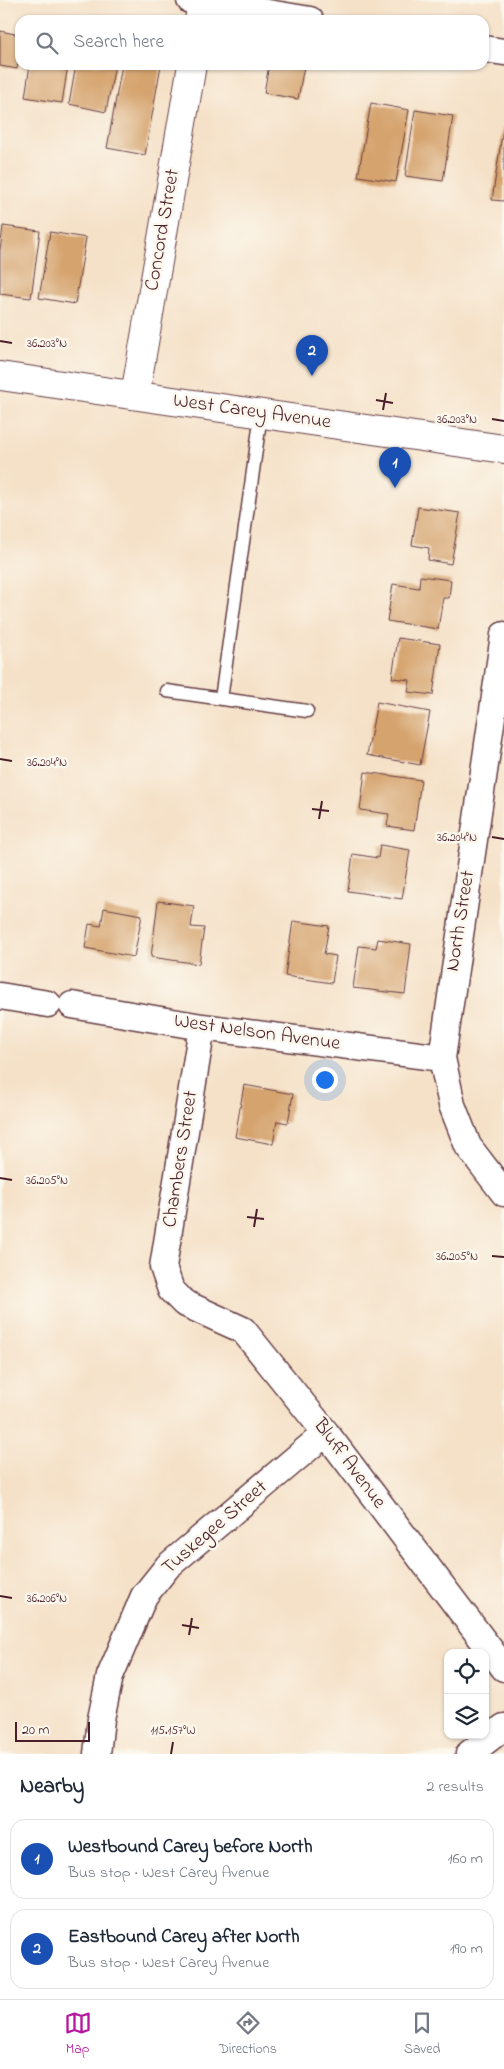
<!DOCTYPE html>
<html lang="en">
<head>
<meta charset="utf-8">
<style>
  body { margin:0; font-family:"Indie Flower",sans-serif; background:#f2f2f3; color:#1f2937 }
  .controls { position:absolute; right:15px; bottom:15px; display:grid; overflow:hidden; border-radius:10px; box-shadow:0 1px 4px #0004 }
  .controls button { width:45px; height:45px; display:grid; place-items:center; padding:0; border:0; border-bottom:1px solid #e0e1e3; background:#fff; color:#1f2937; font:25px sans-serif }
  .scale { position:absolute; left:15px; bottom:12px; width:75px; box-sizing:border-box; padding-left:5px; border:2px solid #4a1f2b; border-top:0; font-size:14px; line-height:18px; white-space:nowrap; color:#4a1f2b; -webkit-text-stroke:4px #fbf7ec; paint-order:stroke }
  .you { position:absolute; left:324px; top:1079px; width:18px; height:18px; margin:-12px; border:4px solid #fff; border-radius:50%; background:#1a73e8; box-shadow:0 0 0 8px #1a73e833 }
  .badge { display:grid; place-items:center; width:32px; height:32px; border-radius:50%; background:#b5179e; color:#fff; font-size:16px; font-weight:700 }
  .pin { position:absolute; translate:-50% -41px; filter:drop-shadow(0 1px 2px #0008) }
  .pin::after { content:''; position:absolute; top:26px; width:18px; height:15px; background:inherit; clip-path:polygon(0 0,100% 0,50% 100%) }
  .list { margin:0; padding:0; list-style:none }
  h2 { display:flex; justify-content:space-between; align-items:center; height:65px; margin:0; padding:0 20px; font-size:21px }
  h2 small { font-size:16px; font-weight:400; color:#747a83 }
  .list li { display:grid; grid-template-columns:32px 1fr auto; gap:15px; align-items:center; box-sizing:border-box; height:80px; margin:0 10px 10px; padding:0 10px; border:1px solid #e0e1e3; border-radius:15px }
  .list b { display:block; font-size:19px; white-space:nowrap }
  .list p { margin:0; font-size:16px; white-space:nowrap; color:#747a83 }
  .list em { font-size:16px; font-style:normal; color:#747a83 }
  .icon { flex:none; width:28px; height:28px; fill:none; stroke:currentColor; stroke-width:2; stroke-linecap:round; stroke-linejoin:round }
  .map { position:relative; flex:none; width:504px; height:1754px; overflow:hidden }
  .search { position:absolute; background:#fff; box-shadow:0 1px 4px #0004; left:15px; right:15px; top:15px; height:55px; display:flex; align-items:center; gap:12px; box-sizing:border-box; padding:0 18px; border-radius:15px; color:#747a83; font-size:19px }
  .sheet { height:245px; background:#fff }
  nav { display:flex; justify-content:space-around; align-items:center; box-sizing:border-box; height:70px; border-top:1px solid #e0e1e3; background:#fff; font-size:14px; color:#747a83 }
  nav a { display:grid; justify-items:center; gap:2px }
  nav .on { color:#b5179e }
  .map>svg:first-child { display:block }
</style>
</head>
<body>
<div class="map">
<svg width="504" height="1754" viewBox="0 0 504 1754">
  <rect width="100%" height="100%" fill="#fbf7ec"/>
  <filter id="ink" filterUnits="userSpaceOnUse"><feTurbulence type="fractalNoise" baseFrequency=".02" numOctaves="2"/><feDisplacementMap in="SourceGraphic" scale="10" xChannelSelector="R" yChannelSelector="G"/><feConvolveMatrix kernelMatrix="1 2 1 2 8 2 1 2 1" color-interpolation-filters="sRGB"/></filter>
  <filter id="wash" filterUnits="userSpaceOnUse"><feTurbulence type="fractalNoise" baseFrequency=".0096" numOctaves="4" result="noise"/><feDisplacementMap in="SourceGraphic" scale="20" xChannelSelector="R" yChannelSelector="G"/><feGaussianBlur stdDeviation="1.12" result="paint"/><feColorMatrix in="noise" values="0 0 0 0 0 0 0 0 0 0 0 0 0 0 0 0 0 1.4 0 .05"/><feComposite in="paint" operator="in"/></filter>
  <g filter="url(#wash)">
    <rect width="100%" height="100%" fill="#f5e1c8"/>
    <g id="blocks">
      <path fill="#d5a36d" d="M0,31L20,35V52L17,69L0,66Z
        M30,65H68L62,103L25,97Z
        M76,65H115L106,112L69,104Z
        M122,65H161L145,155L107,148Z
        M269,65L304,66L298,99L264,93Z
        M371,103L409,110L396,182L358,176Z
        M415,110L453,116L443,181L405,176Z
        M503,128H504V201L492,200Z
        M3,226L40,231L31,298L0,294V251Z
        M50,232L86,238L75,304L39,298Z
        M418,507L460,513L451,564L428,560L429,548L412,545Z
        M420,576L451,580L449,598H443L438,629L387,621L393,584L419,588Z
        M398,638L440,644L433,695L408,692L410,680L392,678Z
        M377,702L430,712L420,765L367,755Z
        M365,772L421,780L414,830L387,826L389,814L360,810Z
        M380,845L410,850L402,899L348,891L353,854L378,858Z
        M158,901L194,906L191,927L204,928L199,964L151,957Z
        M104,908L142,915L134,957L85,948L89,924L101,926Z
        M293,921L329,926L324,954L336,956L332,983L285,976Z
        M378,939L411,944L405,994L353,988L359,946L376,948Z
        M244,1085L293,1094L288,1123L277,1121L273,1144L235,1137Z"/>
    </g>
  </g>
  <g filter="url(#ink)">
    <use href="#blocks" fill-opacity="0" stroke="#643c43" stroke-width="1"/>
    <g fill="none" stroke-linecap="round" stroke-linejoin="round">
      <g stroke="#643c43" stroke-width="15">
        <path id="service" d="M167,691L307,711
          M221,699L261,414"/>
      </g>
      <g stroke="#643c43" stroke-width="29">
        <path id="minor" d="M190,0L310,20
          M484,49L504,52
          M504,635L442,1058L452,1105L468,1146L504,1193
          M0,996L48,1004
          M72,1005L202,1027L442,1058
          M202,1027L163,1267L171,1290L184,1303L243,1330L326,1433L504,1668
          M97,1754L101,1719L110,1676L144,1596L168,1566L326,1433
          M469,1754L504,1727"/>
      </g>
      <g stroke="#643c43" stroke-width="30">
        <path id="tertiary" d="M199,20L203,0
          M135,395L192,65"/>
      </g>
      <g stroke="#643c43" stroke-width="30">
        <path id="secondary" d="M0,376L504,449"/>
      </g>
      <use href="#service" stroke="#fff" stroke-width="12"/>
      <use href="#minor" stroke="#fff" stroke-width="26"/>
      <use href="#tertiary" stroke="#fff" stroke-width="28"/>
      <use href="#secondary" stroke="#fff" stroke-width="28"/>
    </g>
  </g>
  <path fill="none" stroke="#4a1f2b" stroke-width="2" d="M0,341L12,343M376,400L393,403M383,410L386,393M492,419L504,421M0,759L12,761M312,809L329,811M319,819L322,801M492,837L504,839M0,1178L12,1180M247,1217L264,1219M254,1227L257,1209M492,1256L504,1257M0,1596L12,1598M182,1625L199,1628M189,1635L192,1618M171,1754L173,1742"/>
  <g text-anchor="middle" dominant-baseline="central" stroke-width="5" stroke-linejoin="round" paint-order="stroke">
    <g font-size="20" fill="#4a1f2b" stroke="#fbf7ec">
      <text transform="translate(163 230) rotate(-80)">Concord Street</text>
      <text transform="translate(252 412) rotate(8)">West Carey Avenue</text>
      <text transform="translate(461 921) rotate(-81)">North Street</text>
      <text transform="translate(257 1033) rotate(8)">West Nelson Avenue</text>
      <text transform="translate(181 1159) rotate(-81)">Chambers Street</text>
      <text transform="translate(349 1464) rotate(53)">Bluff Avenue</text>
      <text transform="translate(215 1528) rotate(-41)">Tuskegee Street</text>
    </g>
  </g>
  <g font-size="12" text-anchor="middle" fill="#4a1f2b" stroke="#fbf7ec" stroke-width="5" stroke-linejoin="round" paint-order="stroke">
    <text x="47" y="347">36.203°N</text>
    <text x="457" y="423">36.203°N</text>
    <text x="47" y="766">36.204°N</text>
    <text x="457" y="841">36.204°N</text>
    <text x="47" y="1184">36.205°N</text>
    <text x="457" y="1260">36.205°N</text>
    <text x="47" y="1602">36.206°N</text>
    <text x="173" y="1734">115.157°W</text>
  </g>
</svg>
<div class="controls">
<button><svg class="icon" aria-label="locate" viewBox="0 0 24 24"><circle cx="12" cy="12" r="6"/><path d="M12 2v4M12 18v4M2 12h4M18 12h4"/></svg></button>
<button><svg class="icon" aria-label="layers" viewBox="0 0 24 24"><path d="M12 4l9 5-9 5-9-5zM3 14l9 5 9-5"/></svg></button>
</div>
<div class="scale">20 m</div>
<div class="you"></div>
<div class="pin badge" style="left:395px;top:488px;background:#1a4fb4">1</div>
<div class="pin badge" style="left:312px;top:376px;background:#1a4fb4">2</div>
<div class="search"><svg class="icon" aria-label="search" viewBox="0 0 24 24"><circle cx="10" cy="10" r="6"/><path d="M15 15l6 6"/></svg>Search here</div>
</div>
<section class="sheet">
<h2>Nearby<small>2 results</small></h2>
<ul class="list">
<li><span class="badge" style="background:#1a4fb4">1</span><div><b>Westbound Carey before North</b><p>Bus stop · West Carey Avenue</p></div><em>160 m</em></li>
<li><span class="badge" style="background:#1a4fb4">2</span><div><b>Eastbound Carey after North</b><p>Bus stop · West Carey Avenue</p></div><em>190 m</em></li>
</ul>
</section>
<nav>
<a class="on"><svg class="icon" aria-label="map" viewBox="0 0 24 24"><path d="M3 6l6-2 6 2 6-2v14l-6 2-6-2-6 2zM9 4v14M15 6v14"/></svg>Map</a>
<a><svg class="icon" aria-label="directions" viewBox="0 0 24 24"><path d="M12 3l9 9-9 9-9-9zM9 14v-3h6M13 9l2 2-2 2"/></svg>Directions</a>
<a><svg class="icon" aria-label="saved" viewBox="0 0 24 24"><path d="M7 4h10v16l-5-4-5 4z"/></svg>Saved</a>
</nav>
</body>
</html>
